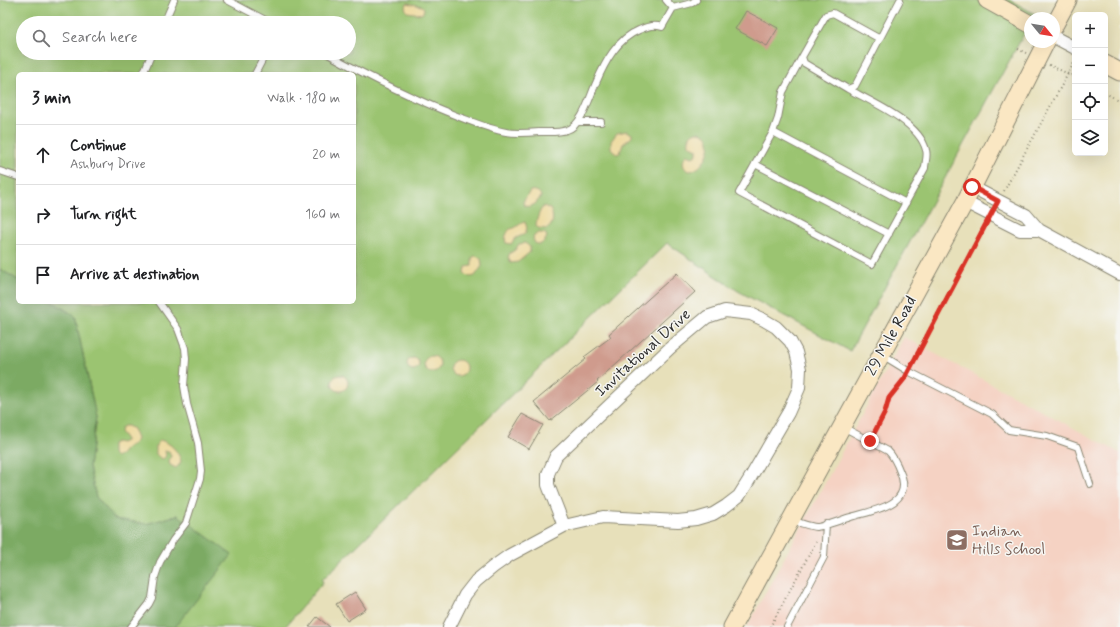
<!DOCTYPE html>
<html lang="en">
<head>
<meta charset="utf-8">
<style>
  body { margin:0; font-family:Mynerve,sans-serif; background:#f2f2f2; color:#202124 }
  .controls { position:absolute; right:12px; top:12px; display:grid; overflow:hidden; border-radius:6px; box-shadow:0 4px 16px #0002 }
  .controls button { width:36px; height:36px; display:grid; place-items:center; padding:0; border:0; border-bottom:1px solid #e0e0e0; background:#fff; color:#202124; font:20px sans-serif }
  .compass { position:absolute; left:1024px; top:12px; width:36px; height:36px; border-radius:50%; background:#fff; box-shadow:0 4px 16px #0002; rotate:120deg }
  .stop { position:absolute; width:12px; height:12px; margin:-9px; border:3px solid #d93025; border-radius:50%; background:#fff }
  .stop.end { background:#d93025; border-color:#fff; box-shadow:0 1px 4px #0008 }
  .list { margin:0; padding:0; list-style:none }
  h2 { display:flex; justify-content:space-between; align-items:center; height:52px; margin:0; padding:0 16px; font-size:17px }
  h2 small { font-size:13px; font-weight:400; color:#757577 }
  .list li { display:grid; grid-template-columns:26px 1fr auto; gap:12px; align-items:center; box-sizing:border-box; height:60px; padding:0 16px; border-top:1px solid #e0e0e0 }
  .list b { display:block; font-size:15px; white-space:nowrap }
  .list p { margin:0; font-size:13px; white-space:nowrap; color:#757577 }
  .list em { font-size:13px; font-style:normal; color:#757577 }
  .icon { flex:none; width:22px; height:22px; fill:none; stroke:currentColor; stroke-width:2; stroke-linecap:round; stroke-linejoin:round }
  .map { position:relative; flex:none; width:1120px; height:627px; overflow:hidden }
  .search { position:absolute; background:#fff; box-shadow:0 4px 16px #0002; left:16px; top:16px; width:340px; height:44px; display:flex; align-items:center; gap:10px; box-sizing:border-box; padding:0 14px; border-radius:22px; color:#757577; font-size:15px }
  .panel { position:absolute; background:#fff; box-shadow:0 4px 16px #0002; left:16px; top:72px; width:340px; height:232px; border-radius:6px }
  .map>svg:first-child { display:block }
</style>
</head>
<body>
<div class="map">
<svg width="1120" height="627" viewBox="0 0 1120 627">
  <rect width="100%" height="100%" fill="#f6f6f2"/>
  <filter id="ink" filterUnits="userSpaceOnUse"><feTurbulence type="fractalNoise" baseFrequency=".025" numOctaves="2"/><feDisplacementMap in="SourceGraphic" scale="8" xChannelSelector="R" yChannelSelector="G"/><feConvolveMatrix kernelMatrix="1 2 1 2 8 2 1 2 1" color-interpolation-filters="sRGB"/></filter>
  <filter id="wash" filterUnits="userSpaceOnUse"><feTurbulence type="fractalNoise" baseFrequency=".012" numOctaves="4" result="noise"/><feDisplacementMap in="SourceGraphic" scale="16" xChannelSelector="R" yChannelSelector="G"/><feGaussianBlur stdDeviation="0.9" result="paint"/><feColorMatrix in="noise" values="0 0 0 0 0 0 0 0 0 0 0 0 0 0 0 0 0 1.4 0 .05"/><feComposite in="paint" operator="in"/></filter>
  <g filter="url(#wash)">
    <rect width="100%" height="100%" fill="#e7e0ba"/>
    <path fill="#f5d2c3" d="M904,337L1120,453V627H747Z"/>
    <path fill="#9bc471" stroke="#63784e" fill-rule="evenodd" d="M0,0H1010L1035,14L850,351L738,291L667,243L322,580L323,582L285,627H165L178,515L146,524L115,519L96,497L89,467L96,417L75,316L53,302H354V74H18V280L0,269ZM23,23H349V53H23Z"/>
    <path fill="#7caa63" stroke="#546a47" d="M0,269L18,280V302H53L75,316L96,417L89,467L96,497L115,519L146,524L178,515L232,555L175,627H0Z"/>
    <path fill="#eeda9e" stroke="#8c8264" d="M407,3L422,6L424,8L423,13L421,14L407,12L405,7Z
      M627,131L632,134V137L623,144L620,153L616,154L611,148V141L617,133Z
      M696,132C721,131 707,172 688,171C682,167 682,161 686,155L693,157L697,154V149L689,145C688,138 690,134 696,132Z
      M530,191C535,190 540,191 541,197L535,204L529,207L524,205L523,202Z
      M544,206L550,209C554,215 554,225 547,229L538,228L536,226C536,220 540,209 544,206Z
      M525,222L527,228L525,234L516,238L511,244L506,243C504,238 507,232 510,229C518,228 519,223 525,222Z
      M538,233H545L547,237L544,242L539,245L535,243L533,239L534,236Z
      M525,243L530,247V252L518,262L511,263L508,257L510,253L515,250L519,244Z
      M475,256L478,257L481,259L482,266L475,276L470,277L465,274L466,267L472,266V258Z
      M424 364a8 8 0 1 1 16 0a8 8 0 1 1-16 0Z
      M407 364a6 6 0 1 1 12 0a6 6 0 1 1-12 0Z
      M450 368a8 8 0 1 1 16 0a8 8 0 1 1-16 0Z
      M332 383a8 8 0 1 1 16 0a8 8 0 1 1-16 0Z
      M124,426H128L133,429L137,439C135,445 131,444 127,448C122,452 122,456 116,457L112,453V444L116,442L121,443L125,441V438L120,432L121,428Z
      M160,440C171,443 178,451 181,461L179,465L176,468L170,465L169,461L171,456L169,451H165L166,456L163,459L160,458L156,454V446Z"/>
    <g id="blocks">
      <path fill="#cf9b8d" d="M746,11L778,28L767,46L735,29Z
        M677,273L695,292L597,381L598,382L550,421L534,402L586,359L584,357L611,337L609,334Z
        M522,414L543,425L529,449L508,437Z
        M355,592L366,609L347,621L336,604Z
        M317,617L330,627H309Z"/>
    </g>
  </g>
  <g filter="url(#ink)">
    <use href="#blocks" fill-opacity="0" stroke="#898672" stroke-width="1"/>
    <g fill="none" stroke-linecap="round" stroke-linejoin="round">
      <g stroke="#898672" stroke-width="8">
        <path id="lane" d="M227,0L271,23
          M666,0L673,8
          M164,23L174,0
          M880,39L833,13L826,15L802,57L804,63L848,89L855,86L900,0
          M326,53C369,77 411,98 457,116C473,122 489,129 506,132C517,134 528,133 539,132C548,132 558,133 567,130C582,126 590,96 596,83C605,62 617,39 639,30C647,27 653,24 662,27L673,8L692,3L696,0
          M802,57L783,92L778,118L773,132L739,193L872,264L925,168C925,163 928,155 926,150C919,122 872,102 848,89
          M143,74L152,53
          M255,74L266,53
          M578,122H601
          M773,132L906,203
          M755,164L889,234
          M0,171L18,177
          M882,355L908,371L992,414L1009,430L1047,436L1078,447L1090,484
          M792,521C799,522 808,526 816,527C823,527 843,519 851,517C874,510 915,505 900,472C897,464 894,457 888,451L843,427
          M131,627L149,604L152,598L155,577L160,562L173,540L186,523L200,479L201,471L198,443L187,404L184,386L186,359L185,348L178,329L159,302
          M787,627L824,557L826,524"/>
      </g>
      <g stroke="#898672" stroke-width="14">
        <path id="street" d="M1054,37L1075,48
          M972,187L1026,215L1039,230L1120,274
          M965,202L1020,230H1039
          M449,627L465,595L476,581L493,567L510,555L564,526L603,517L678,521L696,519L713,514L726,506L739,496L749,480L788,413L799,388L800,369L796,352L790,341L776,327L764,320L751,314L725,311L707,317L670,348L556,456L548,474V485L564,526"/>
      </g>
      <g stroke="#898672" stroke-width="19">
        <path id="secondary" d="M987,0L1030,24
          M1054,26L1068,0
          M1105,64L1120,72
          M732,627L965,202L1046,42"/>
      </g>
      <path stroke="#898672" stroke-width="2" stroke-dasharray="1 3" stroke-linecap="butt" d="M1018,49L1026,53
        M1049,65L1075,77
        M1105,93L1120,101
        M1004,191L1075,61
        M911,364L985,225
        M874,434L885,412L889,398L904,379
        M770,627L816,542"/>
      <use href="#lane" stroke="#fff" stroke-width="6"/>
      <use href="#street" stroke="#fff" stroke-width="12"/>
      <use href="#secondary" stroke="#fae7c3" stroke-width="17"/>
    </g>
  </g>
  <g fill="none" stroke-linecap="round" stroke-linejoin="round" filter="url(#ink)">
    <path stroke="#d93025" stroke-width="5" d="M870,441L885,412L889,398L905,378L998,201L972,187"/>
  </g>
  <defs>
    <g id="school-square" transform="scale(1.15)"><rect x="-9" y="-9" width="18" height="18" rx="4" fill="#8d6e63" stroke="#f6f6f2"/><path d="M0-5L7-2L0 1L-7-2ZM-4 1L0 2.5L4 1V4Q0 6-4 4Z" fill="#fff"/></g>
  </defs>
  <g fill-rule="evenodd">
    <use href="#school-square" x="957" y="540"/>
  </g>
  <g text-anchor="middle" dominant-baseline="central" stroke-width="3" stroke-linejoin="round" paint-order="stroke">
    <g font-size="16" fill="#2b2b2b" stroke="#f6f6f2">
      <text transform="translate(891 336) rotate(-61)">29 Mile Road</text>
      <text transform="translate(643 353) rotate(-42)">Invitational Drive</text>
    </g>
    <g font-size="16" fill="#785e54" stroke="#f6f6f2" text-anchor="start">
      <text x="972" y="531">Indian<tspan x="972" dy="18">Hills School</tspan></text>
    </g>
  </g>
</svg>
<div class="controls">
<button>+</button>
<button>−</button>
<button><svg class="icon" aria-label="locate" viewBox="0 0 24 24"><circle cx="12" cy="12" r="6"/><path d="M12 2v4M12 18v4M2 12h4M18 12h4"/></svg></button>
<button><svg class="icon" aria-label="layers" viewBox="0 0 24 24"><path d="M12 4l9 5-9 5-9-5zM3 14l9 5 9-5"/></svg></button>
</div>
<svg class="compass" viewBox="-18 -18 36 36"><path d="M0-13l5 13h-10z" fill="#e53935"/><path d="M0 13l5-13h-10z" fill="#757577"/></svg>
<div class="stop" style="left:972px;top:187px"></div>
<div class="stop end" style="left:870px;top:441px"></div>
<div class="search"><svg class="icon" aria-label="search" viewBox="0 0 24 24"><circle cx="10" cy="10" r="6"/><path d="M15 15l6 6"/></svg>Search here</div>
<section class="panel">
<h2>3 min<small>Walk · 180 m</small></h2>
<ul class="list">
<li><svg class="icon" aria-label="ahead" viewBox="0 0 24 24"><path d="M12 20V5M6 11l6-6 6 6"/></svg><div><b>Continue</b><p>Ashbury Drive</p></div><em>20 m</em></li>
<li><svg class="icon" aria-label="right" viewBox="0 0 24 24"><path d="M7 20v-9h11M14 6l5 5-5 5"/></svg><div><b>Turn right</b></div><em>160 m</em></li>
<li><svg class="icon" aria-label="arrive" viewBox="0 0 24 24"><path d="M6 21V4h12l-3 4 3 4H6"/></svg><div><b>Arrive at destination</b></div></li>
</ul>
</section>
</div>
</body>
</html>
